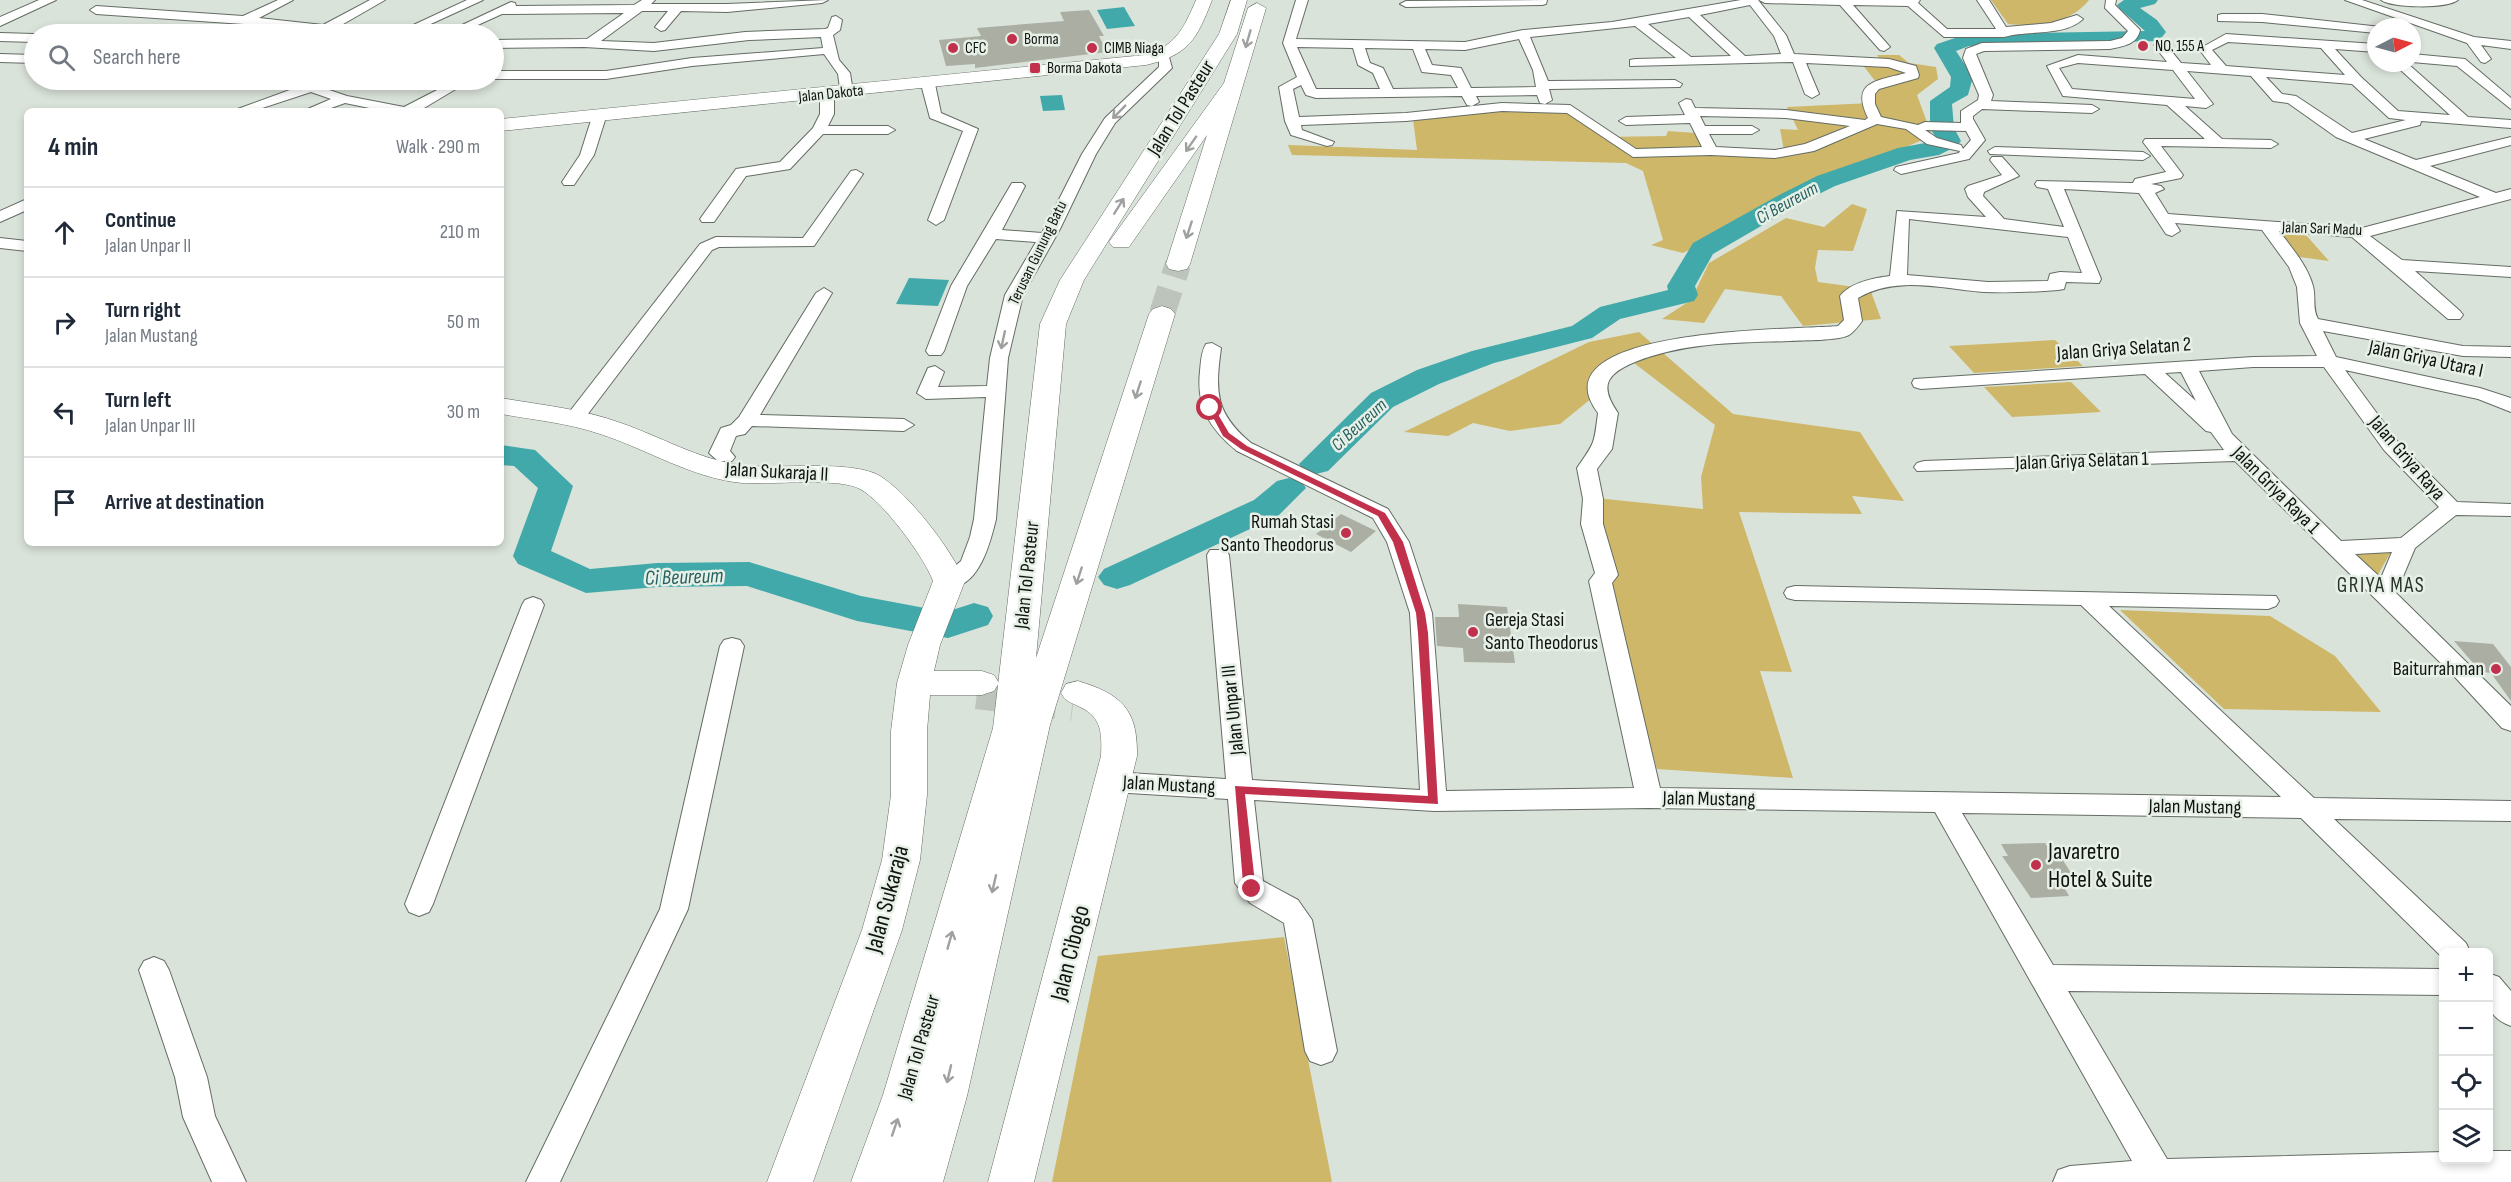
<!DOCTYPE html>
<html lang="en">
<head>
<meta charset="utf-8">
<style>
  body { margin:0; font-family:"Sofia Sans Condensed",sans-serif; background:#f6f6f7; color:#1f2937 }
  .controls { position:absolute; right:18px; bottom:18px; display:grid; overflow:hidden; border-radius:9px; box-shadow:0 3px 9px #0003 }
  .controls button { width:54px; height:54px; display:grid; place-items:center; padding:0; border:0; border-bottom:2px solid #e0e1e3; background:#fff; color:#1f2937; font:30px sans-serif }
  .compass { position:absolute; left:2367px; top:18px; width:54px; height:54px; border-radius:50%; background:#fff; box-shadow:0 3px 9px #0003; rotate:84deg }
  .stop { position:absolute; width:18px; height:18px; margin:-14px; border:4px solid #c2314c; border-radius:50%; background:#fff }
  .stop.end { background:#c2314c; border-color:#fff; box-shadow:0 2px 6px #0008 }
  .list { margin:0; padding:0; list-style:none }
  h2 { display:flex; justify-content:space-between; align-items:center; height:78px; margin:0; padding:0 24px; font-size:26px }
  h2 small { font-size:20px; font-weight:400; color:#747a83 }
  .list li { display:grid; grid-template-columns:39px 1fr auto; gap:18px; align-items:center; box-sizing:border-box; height:90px; padding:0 24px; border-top:2px solid #e0e1e3 }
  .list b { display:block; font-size:22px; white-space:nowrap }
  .list p { margin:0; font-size:20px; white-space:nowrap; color:#747a83 }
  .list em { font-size:20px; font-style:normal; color:#747a83 }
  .icon { flex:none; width:33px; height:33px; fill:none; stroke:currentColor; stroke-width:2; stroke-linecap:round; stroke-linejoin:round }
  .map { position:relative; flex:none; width:2511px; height:1182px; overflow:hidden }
  .search { position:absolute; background:#fff; box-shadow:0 3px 9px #0003; left:24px; top:24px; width:480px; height:66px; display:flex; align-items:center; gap:15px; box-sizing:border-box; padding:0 21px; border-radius:33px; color:#747a83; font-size:22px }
  .panel { position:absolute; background:#fff; box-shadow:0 3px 9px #0003; left:24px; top:108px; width:480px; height:438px; border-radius:9px }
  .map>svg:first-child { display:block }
</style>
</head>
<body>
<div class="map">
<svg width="2511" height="1182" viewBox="0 0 2511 1182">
  <rect width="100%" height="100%" fill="#dae3da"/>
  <path fill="#ceb769" d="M1991,0H2089C2070,24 2037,27 2008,24Z
    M1877,55H1899L1909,63L1936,67L1938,79L1917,95L1932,136L1808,188L1683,253L1651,245L1663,240L1643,171L1626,163L1292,155L1288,145L1417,150L1413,119L1505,109L1570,110L1605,137L1666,136L1668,131L1696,133L1711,155L1785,156L1780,129L1798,130L1787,107L1871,103L1869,97L1879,86L1862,64H1883Z
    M1852,204L1867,209L1853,251L1818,250L1815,268L1818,282L1870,289L1881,319L1803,326L1781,296L1725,289L1704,323L1662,319L1691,300L1709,263L1786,218L1824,227Z
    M2274,231L2305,234L2329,261L2292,256Z
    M1639,332L1733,414L1860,432L1904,501L1852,496L1862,514L1739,512L1792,672L1760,671L1793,778L1657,769L1589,529L1596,498L1703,509L1701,477L1715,425L1634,363L1602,373L1592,398L1560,424L1510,431L1473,423L1448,436L1404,432L1589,342Z
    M2055,340L2083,366L1974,373L1949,346Z
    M2071,382L2101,412L2012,417L1984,387Z
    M2392,550L2376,578L2349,552Z
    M2120,610L2270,616L2335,656L2381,712L2224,709Z
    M1284,937L1332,1182H1052L1098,956Z"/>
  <path fill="#42a9ab" d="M1124,7L1135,26L1107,29L1097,10Z
    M1062,95L1065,110L1043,111L1040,96Z
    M909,278L949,280L938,306L896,304Z"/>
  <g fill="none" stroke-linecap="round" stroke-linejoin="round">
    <path fill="#42a9ab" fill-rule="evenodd" d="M2124,0H2158L2155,4L2140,8L2157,20L2166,32L2159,41L1969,46L1956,51L1973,77L1968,95L1952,104L1954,128L1961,141L1957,146L1939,155L1910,160L1835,186L1799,204L1713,254L1695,286L1698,295L1694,301L1620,319L1592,338L1494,363L1439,384L1393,407L1328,471L1316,474L1304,471L1299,464L1371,393L1417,370L1472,351L1572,326L1600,307L1668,290L1667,286L1693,243L1781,194L1817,176L1898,148L1925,143L1936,138L1930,128V101L1950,87L1951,77L1934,48L1937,44L1967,34L2145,31L2120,9L2117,5Z
      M501,445L535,450L573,486L551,551L590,569L657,563L749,562L861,596L946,612L974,603L988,607L993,616L988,625L948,638L857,621L747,586L657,587L586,593L518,564L513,556L538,488L514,466L501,465Z
      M1289,478L1301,481L1306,488L1278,516L1130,585L1117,589L1104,585L1098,577L1104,569L1254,500L1277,481Z"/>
  </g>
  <path fill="#abaea3" d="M1089,10L1104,36H1099L1107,52L975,68V64L946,66L939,40L981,36L977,28L1064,21L1060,12Z
    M1341,514L1376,531L1351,552L1316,534Z
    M1458,604L1507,607L1515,663L1464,662L1463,648L1437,646L1435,617H1459Z
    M2454,641L2493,644L2511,667V701L2491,673L2483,672L2476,663H2473Z
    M2045,843L2049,849H2056L2079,886L2064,887L2069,896L2031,898L2002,856H2008L2001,844Z"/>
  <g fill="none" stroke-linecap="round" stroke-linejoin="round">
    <path stroke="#bcc4bc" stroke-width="32" stroke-dasharray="32 16" stroke-linecap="butt" d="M977,693L1073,705"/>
    <path stroke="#bcc4bc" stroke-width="26" stroke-dasharray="26 13" stroke-linecap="butt" d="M1162,314L1178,264"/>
    <g stroke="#646c64" stroke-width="2">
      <path id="minor" d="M39,0H56L0,26V17Z
        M278,0H293L259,18L323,25L370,0H385L338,27L369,30L375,34H341L244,24L96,14L90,10L96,6L243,16Z
        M467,0H483L409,34H394Z
        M642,0H655L651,4H727L828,0L822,3L727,12L681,11L665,30L661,31L655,27L668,11H642L601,41L654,43L745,32L825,29L828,28L832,17L836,16L842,20L840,30L833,35L839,60L850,73L853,92L851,95H841L838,74L824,54L692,66L606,79H494V71H606L692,58L823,48L821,37L749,40L654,51L584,47L494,48V40L587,39L624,13L502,14L458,34H443L511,2L515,3L516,6L634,5Z
        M1296,0H1308L1296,39L1465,42L1523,30L1612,22L1741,0H1758L1786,35L1794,54L1889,59L1916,66L1919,75L1918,78L1879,89L1875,94V104L1881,117L1918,125L1925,122L1961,123V111L1978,100L1979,95L1963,58L1966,49L1982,43L2110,41L2122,38L2128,31L2105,8L2106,0H2116L2115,5L2140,30C2137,45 2123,46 2110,49L1984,51L1976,54L1993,95L1991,101L2092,105L2099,109L2092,113L1982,109L1973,116V119L1985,140L1969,159L1901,174L1894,170L1896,167L1959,153L1960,151L1927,144L1906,129L1877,124L1814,151L1775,158L1711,155L1633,157L1567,113L1502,111L1406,121L1301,125L1302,130L1334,142L1332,145L1327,146L1291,135L1285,121L1279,87L1297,77L1283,43ZM1750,5L1774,36L1781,54L1745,56L1700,15ZM1689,17L1731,56L1691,57L1648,24ZM1635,26L1676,58L1635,59L1630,60V66L1793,62L1805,94L1812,98L1819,94L1806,63L1888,67L1906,73C1877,81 1850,81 1868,118L1865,120L1786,110L1695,108L1691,100L1686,99L1679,103L1685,115L1626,117L1619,121L1626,125L1690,123L1702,147L1636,149L1570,105L1502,103L1406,113L1299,117L1293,89L1301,85L1306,95L1316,98L1462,96L1467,105L1472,106L1479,102L1476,96L1537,95L1540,103L1545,104L1552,100L1549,89L1680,87L1682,84L1675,80L1548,81L1530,37ZM1519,39L1533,70L1536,87L1471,88L1461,68L1432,65L1425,49L1465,50ZM1297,47L1353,48L1358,65L1373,73L1380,89H1316ZM1365,48L1413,49L1422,72L1451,75L1458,88L1393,89L1383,68L1370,63ZM1700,116L1786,118L1850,126L1805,144L1775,150L1716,147L1709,134H1752L1759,130L1752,126H1705ZM1925,130L1966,131L1971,140L1963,149L1961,145L1937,138Z
        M1547,0L1546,4L1542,5L1406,7L1400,4L1406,1Z
        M1759,0H1920L1918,3L1947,29H1996L1977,0H1989L2006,27L2051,23L2077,15L2083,19C2064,37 2026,30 2004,37H1944L1908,6L1853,5L1890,47L1884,51L1880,50L1840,5L1765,3Z
        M2345,0H2362L2474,37L2511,41V49L2481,45L2491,59L2485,63L2481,62L2467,43Z
        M2381,0H2458C2447,9 2392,8 2381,0Z
        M2222,14H2262L2381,27H2376V33L2262,22L2218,21V15Z
        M121,26L127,30L125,33L108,34Z
        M0,33L34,34V42L0,41Z
        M2226,34L2376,44V52L2335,49L2361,77L2398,111L2450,115L2393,63H2407L2468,117L2511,120V128L2421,121L2420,125L2364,139L2416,160L2511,137V145L2430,166L2496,193L2511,189V199L2370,236L2402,260L2511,267V277L2415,271L2460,311L2463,315L2460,319H2448L2352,237L2279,231C2292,248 2307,265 2313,286C2316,297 2312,308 2318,319L2463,346L2511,347V357L2463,356L2323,331L2336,357L2480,388L2511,398V412L2478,399L2345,370L2398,442L2457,502L2511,504V516L2456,515L2415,548L2396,593L2511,706V731L2502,728L2453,675L2235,461L1917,471L1914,467L1917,463L1924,461L2224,450L2211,432L2206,431L2145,374L1921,389L1914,387L1912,383L1914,379L2253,357L2317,356L2300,323L2297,287L2289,267L2262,230L2175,223L2180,231L2172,236L2166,234L2139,193L2064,189L2101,279L2099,283L2066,282L2064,289L2058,290C2033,292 2009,293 1984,292C1942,289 1897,275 1858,298L1862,321C1859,325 1854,332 1849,335C1838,341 1804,340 1790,341C1735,343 1686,342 1635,362C1606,374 1599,386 1618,413L1612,449L1597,469L1603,499V524L1618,575L1612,583L1660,788L2281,797L2081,605L1795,600L1787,598L1784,593L1787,588L1795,586L2276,596L2279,601L2276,606L2268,609L2109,606L2314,798L2511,801V821L2334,819L2466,943L2470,952H2444V959L2301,818L1962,813L2053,965L2444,969V995L2068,991L2167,1159L2444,1152V1160H2488V1151H2511V1182H2053L2058,1170L2070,1166L2132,1161L1935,812L1649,808L1434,811L1254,800L1263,881L1298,900L1312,920L1337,1051L1332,1061L1321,1065L1310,1061L1305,1051L1284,923L1250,903L1235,883L1228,799L1112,792L1103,789L1099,782L1103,775L1112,772L1226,779L1207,555L1210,550H1226L1229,555L1252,780L1420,790L1410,613L1387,542L1373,518L1237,451C1210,429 1196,407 1200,371C1201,362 1201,352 1206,344L1212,343L1221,348C1215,392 1215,413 1251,443L1388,509L1409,542L1432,613L1446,791L1634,788L1589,581L1595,573L1581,524L1583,499L1577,468C1595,442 1594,445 1598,413C1532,326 1801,330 1838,326L1844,320L1840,296C1851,282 1874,278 1890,276L1897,211L1986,217L1968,197L1965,189L1968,186L2002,175L1990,160L1992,157H2002L2019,176L1984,192L1983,196L2004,219L2064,227L2048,189L2037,187L2035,184L2037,181L2133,183L2135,179L2166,172L2143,142L2145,139H2205L2167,105L2063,96L2047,66L2078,55L2167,62L2154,45L2160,41L2164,42L2181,63L2211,65L2199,49ZM2228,42L2321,48L2345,75L2226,66L2212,50ZM2078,63L2173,70L2195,99L2072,89L2059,68ZM2187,71L2251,76L2273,101L2288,103L2336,137L2480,197L2362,228L2168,214L2155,193L2164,189L2161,186L2151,184L2181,178L2183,175L2161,146L2271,148L2278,144L2271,140L2222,139L2185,106L2206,108L2213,104ZM2266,77L2352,84L2389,118L2406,120L2352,133L2296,96L2282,94ZM1909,219L2068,237L2082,273L2060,272L2050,274L2048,281L1988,282L1907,275ZM2253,367H2324L2384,450L2439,507L2401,538L2341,541L2232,434L2199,371ZM2181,372L2196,401L2165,373ZM2392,552L2381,578L2355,554Z
        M1160,53L1169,57L1172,68L1115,123L1096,154L1060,229L1023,295L1008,358L996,519C990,544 977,596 941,586L938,581L961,561L970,537L974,519L986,397L926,399L917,393L928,368L935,366L944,372L938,387L987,386L990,358L1005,295L1036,242L996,239L967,286L944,351L941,355H929L926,351L951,286L1012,183H1022L1025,186L1002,230L1042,233L1082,154L1105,118L1159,67V62L1154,57Z
        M0,54L34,55V63L0,62Z
        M2412,54L2465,59L2511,98V109L2457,66L2412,62Z
        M282,80H300L347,96L404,107L441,88L387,84L381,80H471L419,111H384L345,103L323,111H303L331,99L311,92L253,111L235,110L298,87Z
        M928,80L935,84L941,113L978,129L944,220L936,225L928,220L963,131L930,118L921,84Z
        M827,90L834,94V114L828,126H888L895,130L888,134H823L790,169L746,176L714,222H702L700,219L736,169L780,162L813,128L820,114V94Z
        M599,113L606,117L594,155L574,185H564L562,182L580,155L592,117Z
        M1995,147L2143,152L2150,156L2143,160L1990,154L1988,151Z
        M856,170L863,174L814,246L719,247L712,250L581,423H567L564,419L567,415L700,244L716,237L803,238L851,171Z
        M27,199V210L0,222V211Z
        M0,238L27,241V251L0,248Z
        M824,288L832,293L760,415L904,419L914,425L904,431L752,426L745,434L736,436L730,451L735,457L732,461H718L709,453L721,428L731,425L739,417L816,293Z
        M533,597L541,600L544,605L433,904L429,912L419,916L409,912L405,904L522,605L525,600Z
        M732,638L740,640L744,646L688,909L560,1182H526L660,909L720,646L724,640Z
        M154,957L164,961L169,970L207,1077L215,1116L246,1182H212L183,1117L175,1077L139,970L144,961Z
        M2488,973L2499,977L2511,991V1026C2483,1016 2488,998 2488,973Z"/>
    </g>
    <g stroke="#646c64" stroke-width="1">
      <path id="secondary" d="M1196,0H1212C1197,39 1189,55 1146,65L501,131V119L1145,55C1176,46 1184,28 1196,0Z
        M501,398C541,405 583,409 621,423C661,437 698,459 740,465C775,470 852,459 880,476C910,495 951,549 965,581L940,645L934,671H982L994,675L999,683L994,691L982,695H930L927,731V795L920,860L902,930L813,1182H767L862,930L882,860L891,795V731L897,683L908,645L933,581C924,557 883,501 860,489C839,477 770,485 742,483C691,478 647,449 600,434C568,423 534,420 501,414Z
        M1078,681C1121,694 1138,709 1137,756L1034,1182H988L1101,756C1102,734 1102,717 1080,707C1070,702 1066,702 1061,693L1066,684Z"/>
    </g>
    <g stroke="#646c64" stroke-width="1">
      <path id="motorway" d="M1231,0H1247L1237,34L1084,280L1066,324L1036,658L1149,314L1153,309L1162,306L1171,309L1175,314L1050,725L967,1096L943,1182H851L883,1095L993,728L1040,324L1060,280L1219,34Z
        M1257,3L1266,8L1190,264L1187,269L1178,271L1169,269L1166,264L1207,135L1129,247H1113L1109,242L1224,83L1248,8Z"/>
    </g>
    <use href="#minor" fill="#fff" fill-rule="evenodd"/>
    <use href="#secondary" fill="#fff" fill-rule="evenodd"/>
    <use href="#motorway" fill="#fff" fill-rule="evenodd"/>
  </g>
  <defs><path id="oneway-shaft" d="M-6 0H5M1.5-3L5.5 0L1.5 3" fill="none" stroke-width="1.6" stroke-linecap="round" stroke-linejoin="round" transform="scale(1.5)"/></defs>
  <g stroke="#9fa19f">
    <use href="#oneway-shaft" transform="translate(1248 39) rotate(106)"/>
    <use href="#oneway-shaft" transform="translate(1119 112) rotate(135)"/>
    <use href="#oneway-shaft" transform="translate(1191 144) rotate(125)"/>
    <use href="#oneway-shaft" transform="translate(1119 206) rotate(-58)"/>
    <use href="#oneway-shaft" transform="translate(1189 230) rotate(108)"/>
    <use href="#oneway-shaft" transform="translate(1003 340) rotate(102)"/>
    <use href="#oneway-shaft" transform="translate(1138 390) rotate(108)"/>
    <use href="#oneway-shaft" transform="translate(1079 576) rotate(108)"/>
    <use href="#oneway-shaft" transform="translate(994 884) rotate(103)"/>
    <use href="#oneway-shaft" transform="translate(950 940) rotate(-74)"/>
    <use href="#oneway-shaft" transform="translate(949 1074) rotate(103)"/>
    <use href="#oneway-shaft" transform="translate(895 1127) rotate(-71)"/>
  </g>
  <path fill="#c2314c" d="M1207,406H1213L1229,433L1247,446L1385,513L1403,542L1425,613L1428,633L1438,804L1245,794L1255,883L1258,889L1252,894L1248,893L1243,883L1235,786L1428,796L1418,633L1416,613L1393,542L1378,516L1241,449L1223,436Z"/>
  <g fill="#c2314c" stroke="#e7f0e7" stroke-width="2">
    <circle cx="1012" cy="39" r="6"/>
    <circle cx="2143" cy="46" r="6"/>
    <circle cx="953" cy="48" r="6"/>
    <circle cx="1092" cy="48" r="6"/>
    <rect x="1029" y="62" width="12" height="12" rx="3"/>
    <circle cx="1346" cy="533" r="6"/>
    <circle cx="1473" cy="632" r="6"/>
    <circle cx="2496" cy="669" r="6"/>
    <circle cx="2036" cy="865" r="6"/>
  </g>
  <g text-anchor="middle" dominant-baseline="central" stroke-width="5" stroke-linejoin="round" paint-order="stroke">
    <g font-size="16" fill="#101310" stroke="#e7f0e7" text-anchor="start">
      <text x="1024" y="39">Borma</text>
      <text x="2155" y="46">NO. 155 A</text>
      <text x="965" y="48">CFC</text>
      <text x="1104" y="48">CIMB Niaga</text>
      <text x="1047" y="68">Borma Dakota</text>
    </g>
    <g font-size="16" fill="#101310" stroke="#e7f0e7">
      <text transform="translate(831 94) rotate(-6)">Jalan Dakota</text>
      <text transform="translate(2322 229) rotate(2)">Jalan Sari Madu</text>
      <text transform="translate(1038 253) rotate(-64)">Terusan Gunung Batu</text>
    </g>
    <g font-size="18" font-style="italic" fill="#286061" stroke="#e7f0e7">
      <text transform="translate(1787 203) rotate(-29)">Ci Beureum</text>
      <text transform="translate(1359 425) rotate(-42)">Ci Beureum</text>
    </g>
    <g font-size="20" fill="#101310" stroke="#e7f0e7">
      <text transform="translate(1181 108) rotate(-58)">Jalan Tol Pasteur</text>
      <text transform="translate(2124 349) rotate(-4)">Jalan Griya Selatan 2</text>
      <text transform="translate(2426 359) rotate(12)">Jalan Griya Utara I</text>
      <text transform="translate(2407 458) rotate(49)">Jalan Griya Raya</text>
      <text transform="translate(2082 461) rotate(-2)">Jalan Griya Selatan 1</text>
      <text transform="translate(777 472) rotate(3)">Jalan Sukaraja II</text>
      <text transform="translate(2276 490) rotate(45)">Jalan Griya Raya 1</text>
      <text transform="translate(1027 575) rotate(-84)">Jalan Tol Pasteur</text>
      <text transform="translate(1233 710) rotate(-96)">Jalan Unpar III</text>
      <text transform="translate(1169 785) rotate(3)">Jalan Mustang</text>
      <text transform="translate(1709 799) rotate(1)">Jalan Mustang</text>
      <text transform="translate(2195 807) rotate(1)">Jalan Mustang</text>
      <text transform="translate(919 1047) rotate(-74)">Jalan Tol Pasteur</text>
    </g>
    <g font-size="20" fill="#101310" stroke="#e7f0e7" text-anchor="end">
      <text x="1334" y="522">Rumah Stasi<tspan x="1334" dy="23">Santo Theodorus</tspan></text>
      <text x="1485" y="620" text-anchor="start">Gereja Stasi<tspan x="1485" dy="23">Santo Theodorus</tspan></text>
      <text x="2484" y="669">Baiturrahman</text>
    </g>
    <g font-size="21" font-style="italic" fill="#286061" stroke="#e7f0e7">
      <text transform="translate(684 577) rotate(-2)">Ci Beureum</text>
    </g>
    <g font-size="21" letter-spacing="1.5" fill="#2c332c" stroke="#e7f0e7">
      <text x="2381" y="585">GRIYA MAS</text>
    </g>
    <g font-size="24" fill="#101310" stroke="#e7f0e7" text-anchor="start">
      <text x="2048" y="851">Javaretro<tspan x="2048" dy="28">Hotel &amp; Suite</tspan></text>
    </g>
    <g font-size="24" fill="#101310" stroke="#e7f0e7">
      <text transform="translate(887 899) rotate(-75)">Jalan Sukaraja</text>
      <text transform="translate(1070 953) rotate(-76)">Jalan Cibogo</text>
    </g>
  </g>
</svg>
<div class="controls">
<button>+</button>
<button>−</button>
<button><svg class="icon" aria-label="locate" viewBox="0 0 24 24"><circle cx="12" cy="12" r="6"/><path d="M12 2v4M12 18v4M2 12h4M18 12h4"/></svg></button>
<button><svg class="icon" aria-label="layers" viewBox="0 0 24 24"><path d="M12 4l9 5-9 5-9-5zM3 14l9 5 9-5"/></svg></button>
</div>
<svg class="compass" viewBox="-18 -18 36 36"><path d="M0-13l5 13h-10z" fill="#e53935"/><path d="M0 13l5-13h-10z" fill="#747a83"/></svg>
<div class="stop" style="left:1210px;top:408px"></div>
<div class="stop end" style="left:1252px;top:889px"></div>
<div class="search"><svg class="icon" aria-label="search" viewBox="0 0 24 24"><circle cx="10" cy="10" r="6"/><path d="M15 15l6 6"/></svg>Search here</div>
<section class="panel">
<h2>4 min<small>Walk · 290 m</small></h2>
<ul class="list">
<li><svg class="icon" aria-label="ahead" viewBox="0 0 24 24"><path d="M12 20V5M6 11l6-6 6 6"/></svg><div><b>Continue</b><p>Jalan Unpar II</p></div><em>210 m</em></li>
<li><svg class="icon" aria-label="right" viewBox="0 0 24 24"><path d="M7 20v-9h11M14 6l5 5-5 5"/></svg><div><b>Turn right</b><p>Jalan Mustang</p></div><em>50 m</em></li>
<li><svg class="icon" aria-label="left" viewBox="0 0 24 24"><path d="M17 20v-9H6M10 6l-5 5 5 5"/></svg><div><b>Turn left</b><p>Jalan Unpar III</p></div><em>30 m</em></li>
<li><svg class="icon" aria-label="arrive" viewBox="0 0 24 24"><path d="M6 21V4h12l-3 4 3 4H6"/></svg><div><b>Arrive at destination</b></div></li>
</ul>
</section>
</div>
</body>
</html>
